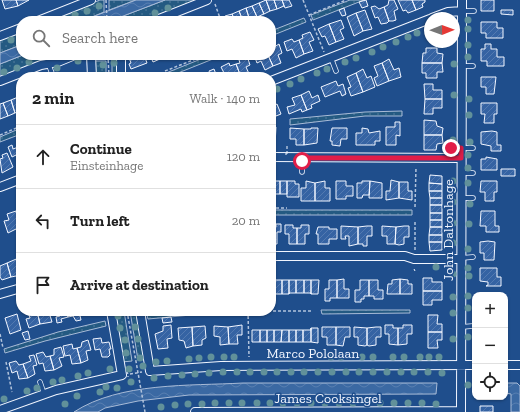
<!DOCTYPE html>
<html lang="en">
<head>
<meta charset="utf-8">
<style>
  body { margin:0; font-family:"Zilla Slab",serif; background:#f2f2f2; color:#222 }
  .controls { position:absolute; right:12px; bottom:12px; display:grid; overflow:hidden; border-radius:8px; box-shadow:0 1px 3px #0004 }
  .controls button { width:36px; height:36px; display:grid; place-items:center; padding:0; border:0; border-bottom:1px solid #e0e0e0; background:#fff; color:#222; font:20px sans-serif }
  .compass { position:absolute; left:424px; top:12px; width:36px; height:36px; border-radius:50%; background:#fff; box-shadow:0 1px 3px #0004; rotate:89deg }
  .stop { position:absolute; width:12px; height:12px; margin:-9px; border:3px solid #e11d48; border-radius:50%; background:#fff }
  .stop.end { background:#e11d48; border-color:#fff; box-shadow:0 1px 4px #0008 }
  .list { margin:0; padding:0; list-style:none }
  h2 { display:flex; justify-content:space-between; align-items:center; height:52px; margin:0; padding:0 16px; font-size:17px }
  h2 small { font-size:13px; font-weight:400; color:#767676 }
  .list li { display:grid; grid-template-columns:26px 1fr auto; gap:12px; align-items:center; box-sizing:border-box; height:64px; padding:0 16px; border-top:1px solid #e0e0e0 }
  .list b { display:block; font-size:15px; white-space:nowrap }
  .list p { margin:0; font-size:13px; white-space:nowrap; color:#767676 }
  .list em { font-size:13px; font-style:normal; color:#767676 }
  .icon { flex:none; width:22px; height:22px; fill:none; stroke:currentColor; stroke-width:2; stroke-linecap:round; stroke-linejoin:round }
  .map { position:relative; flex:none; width:520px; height:412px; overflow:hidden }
  .search { position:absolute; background:#fff; box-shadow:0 1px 3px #0004; left:16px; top:16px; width:260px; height:44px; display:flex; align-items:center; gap:10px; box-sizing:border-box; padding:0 14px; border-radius:16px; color:#767676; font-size:15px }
  .panel { position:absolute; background:#fff; box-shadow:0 1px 3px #0004; left:16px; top:72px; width:260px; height:244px; border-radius:16px }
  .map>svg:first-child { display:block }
</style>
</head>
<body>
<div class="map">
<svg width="520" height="412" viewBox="0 0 520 412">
  <defs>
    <pattern id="grass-dots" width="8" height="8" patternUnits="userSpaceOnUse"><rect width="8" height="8" fill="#245a82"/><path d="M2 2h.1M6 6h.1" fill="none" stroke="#447295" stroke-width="1.8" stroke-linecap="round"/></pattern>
    <pattern id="water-waves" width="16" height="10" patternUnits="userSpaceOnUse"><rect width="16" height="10" fill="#3b69a3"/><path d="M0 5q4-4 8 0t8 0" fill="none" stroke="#587fb1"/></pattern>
    <pattern id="building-hatch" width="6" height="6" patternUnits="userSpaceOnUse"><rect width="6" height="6" fill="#3563a3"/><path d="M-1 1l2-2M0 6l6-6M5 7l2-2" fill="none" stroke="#537ab1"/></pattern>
  </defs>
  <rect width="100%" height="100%" fill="#1f4e8c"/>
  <path fill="url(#grass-dots)" stroke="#a8bbd7" d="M100,0H104V12L82,21H47Z
    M109,0H136L109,10Z
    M165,0H197L144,21H110Z
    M350,0H364L313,20L311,15Z
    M304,18L306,22L271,36V31Z
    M21,31V45L0,53V39Z
    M23,55H65L44,60L0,77V64Z
    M112,55H117V77H112Z
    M211,55H223L168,77H156Z
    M95,61H106V77H95Z
    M402,111V116H365L290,125V119L365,112Z
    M21,128V134L0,142V137Z
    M271,210H412V215H271Z
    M321,310H410V313L322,314Z
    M114,311H124L132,361L122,362Z
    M130,311H136L145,359L138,360Z
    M181,311H247V313L191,315L148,319L147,315Z
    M105,321L106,326L45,341L5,353L4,349L58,332Z"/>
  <path fill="url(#water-waves)" stroke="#a8bbd7" d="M136,0H165L110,21H82Z
    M21,45V55H23L0,64V53Z
    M243,383H437L436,394L189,395L138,401L105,408L98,412H74C120,382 190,386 243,383Z
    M505,383H517L520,386V412H511V394L505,393Z"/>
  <path fill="url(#building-hatch)" stroke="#f2f6ff" d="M2,0H16L18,6L5,9Z
    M16,0H29L18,6Z
    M266,0H274L277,9L270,11Z
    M266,0L270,11L264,14L259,3Z
    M274,0H282L284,6L277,9Z
    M282,0H289L292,6L285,8Z
    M366,0L368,6L362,8L359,2Z
    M389,0H394L398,9L394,11L396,20L393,21H389L384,7L388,5Z
    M398,0H412L416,10L408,13L406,10L403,11Z
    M412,0H425V2L422,4L423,7L416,10Z
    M481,0H494V11H481Z
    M259,3L264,14L257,17L252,6Z
    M252,6L258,19L250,21L246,8Z
    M375,6L379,9L384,7L389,21L387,23L381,24L378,17L375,18L371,7Z
    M246,8L250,21H243L239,11Z
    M344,8L346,15L342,16L339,10Z
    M365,10L372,29L363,31L356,13Z
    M501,10H513V15L501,14Z
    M239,11L243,21H235L232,14Z
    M356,13L363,31L354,36L347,17Z
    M232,14L235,21H225V16Z
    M341,20L344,28L340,30L344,39L336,42L329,24Z
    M481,22H497V28H503V38H486V33H481Z
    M329,24L336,42L329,45L325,36L322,37L318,29Z
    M310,32L314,40L309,42L313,51L304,54L299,40L303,38L302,35Z
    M292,39L294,42L299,40L304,54L296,58L292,49L287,51L284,42Z
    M279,44L282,53L278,55L281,63L273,66L268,55H271V49Z
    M485,44H491V49H497V57H504V66H487V61H481V49H485Z
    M426,48H437V53L443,54L442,63H422L423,53H426Z
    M128,55H144L147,63L131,69L129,64L131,63Z
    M150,55H158L160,59L153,62Z
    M254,55H268L273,66L265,70L261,61L257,63Z
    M247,56L250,65L246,67L250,76L241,77L236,64L240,63L239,60Z
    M389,59L394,70L399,68L401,77L389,81L382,63Z
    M229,63L230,66L236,64L241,77H230L229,74L225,75L221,67Z
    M382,63L389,81L377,86L374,78L378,76L374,66Z
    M422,63H442L443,72H437V78H426V73H422Z
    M214,69L217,77H202L210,74L209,71Z
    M363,69L367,78L371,76L375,87L363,92L356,73Z
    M356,73L363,92L351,96L348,88L351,87L347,77Z
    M481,77H496L494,94H486V87H481Z
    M336,81L338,86L343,84L346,94L342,96L340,91L325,97L321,87Z
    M424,84H433V90H442V99H425Z
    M309,91L312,98L318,95L320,101L311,105L312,108L307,110L301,95Z
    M301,95L307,110L302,112L301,109L289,114L287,107L295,105L292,98Z
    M18,97L21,110L15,113L11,100Z
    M425,99H442V108H433V114H424Z
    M11,100L15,113L8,116L3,103Z
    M3,103L8,116L0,119V104Z
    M481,103H497V114H494V123H484L485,114H481Z
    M277,104L281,114L276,116L273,106Z
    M424,120L436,121L437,126L443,128L442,135H424Z
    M395,122H400V136L396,135V145H386V127H395Z
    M271,127H276L275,145H271Z
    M290,128L304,129V145H296V139H290Z
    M311,128H318L317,143L304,145V129H311Z
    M332,128H347V139H341L340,146L332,145V141H330Z
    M362,128L368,129L369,133L380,131V141H375V145H356V133H362Z
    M492,131L497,132V145H501V151H491V146L481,144V132Z
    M424,135H442L443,143L437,144L436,150H424Z
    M12,145L13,149L21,146V165L16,155L12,157L8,147Z
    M7,153L13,167L2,173L0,159L3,158L2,155Z
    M486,157L497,159V170H481V159H486Z
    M501,169H515V176H501Z
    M430,175L442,176V184L429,183Z
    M391,180L399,182V198L386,200V191H390Z
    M272,181H280V194H272Z
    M280,181H287V194H280Z
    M287,181H295V184H299V197H287Z
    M306,181L315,183V201H301V188H306Z
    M325,181V188H330V201H315V183Z
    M336,181H346V186H353V196H346V199H336Z
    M362,181H370L369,195H363L362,198H357V183H362Z
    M370,181L382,183V198H369Z
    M481,181H497V192H494V201H485V192H480Z
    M399,182H408V191H412V200L399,198Z
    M429,183L442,184V191H429Z
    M429,191H442V198H430Z
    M430,198H442V205H430Z
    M430,205H442V213H430Z
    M21,210V227H20L16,211Z
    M16,211L20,227L8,233L4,221L9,220L7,214Z
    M481,211H495V226H499V232H486V226H480Z
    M430,213H442V220H430Z
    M430,220H442V227H430Z
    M276,224H281V232H277V244H271V227H276Z
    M285,225H293V228H297V244H289V234H285Z
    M301,225H309V234H305V244H297V228H301Z
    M341,226L358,227V244L349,246V236H345L346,239H341Z
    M367,226H372V236H367V246H363V244H358V227Z
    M382,226L396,227L395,244H387V236H382Z
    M404,226H409V237H404V244L399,245L395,244L396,227Z
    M318,227H329V229H337V239H329V244H318V234H316Z
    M430,227H442V235H429Z
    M429,235H442V242H429Z
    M488,241L495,242L494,260H484V253H480V242Z
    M429,242H442V250L430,251Z
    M21,257V275L11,277L7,263Z
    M7,263L11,277L2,280L0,277V266Z
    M480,268H497V277H501V286H486L488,285V282L480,281Z
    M423,278H432V282H442V291H423Z
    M344,279V289H349V298H337V280Z
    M400,279L408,280V284H412V294H400Z
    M400,279V294H387L388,284H392V280Z
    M271,280H274V294L271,293Z
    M274,280H282V294H274Z
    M282,280H289V294H282Z
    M289,280H296V293H289V294Z
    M296,280H304V293H296Z
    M304,280H311V294V293H304Z
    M311,280H319L318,294H311Z
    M329,280H337V298H330V301H325V289H329Z
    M360,280H369V296H364V299H361V302H355V290H360Z
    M369,280H378V290H383V299H374V296H369Z
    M423,291H442V300H432V305H423Z
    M28,311H37L40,324L29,328L26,319L30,318Z
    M37,311L49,312L52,322L40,324Z
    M57,311H67L68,317L61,319L62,322L57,323L56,317L60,316L59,312Z
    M67,311H79L81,320L76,321L73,316L68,317Z
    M17,314L21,330L10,334L5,318Z
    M428,315H438L437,324H442V332H428Z
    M171,317L172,322L163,323L162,318Z
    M171,325L172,338L167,339L168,348L158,349L155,334L163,331V326Z
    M242,325V335H237L238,344H229L228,327Z
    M385,325H393V328H398V345L389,344V334H385Z
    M403,325H412V334H407V344L398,345V328H403Z
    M205,326L206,338L202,340V345L193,346L192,327Z
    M214,326L228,327L229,344L220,345V337L214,336Z
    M192,327L193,346L186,348L184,341L179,340L178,328Z
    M322,327H336V345H327V337H322Z
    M336,327H350V337H345L343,346L336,345Z
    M354,327L367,328V345L365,346L358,345V337H354Z
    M376,327H381V337H376V345L369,346L367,345V328Z
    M311,328H318V343L311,342Z
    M311,328V342H303V330H311Z
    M252,330H260V342H252Z
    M260,330H267V342H260Z
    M267,330H274V342H267Z
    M274,330H282L281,342H274Z
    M282,330H289V342H281Z
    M289,330H296V342H289Z
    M296,330H303V342H296Z
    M28,331L30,339L25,340L22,333Z
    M428,332H442V340H437L438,348H428Z
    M101,338L102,343L109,342L111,349H109L110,355L108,357H102L100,349L95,350L93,339Z
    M88,340L91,350L86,351L88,360L81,363L77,348L81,347L82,342Z
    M72,344L73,349L77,348L81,363L72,364L70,355L65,356L63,346Z
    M61,347L64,357L59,358L62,366L54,370L50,356L54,355V349Z
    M43,352L46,357L50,356L54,370L45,371L43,363L39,364L36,354Z
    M34,355L37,365L33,366L35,374L28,378L23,364L31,361L29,356Z
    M16,361L19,365L23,364L28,378L19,379L17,371L12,373L9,363Z
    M480,406H493V412H480Z"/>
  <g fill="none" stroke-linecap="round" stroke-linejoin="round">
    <g stroke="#f2f6ff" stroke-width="5.5">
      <path id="service" d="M462,11H474
        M331,58L336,71
        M48,63L53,76
        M462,66H473
        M450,148H473
        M302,158V172
        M462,173H473
        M461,198H473
        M461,258L473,257
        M461,327L473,326
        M40,382L44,394"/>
    </g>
    <g stroke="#f2f6ff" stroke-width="10">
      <path id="minor" d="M432,18L448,12L462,11
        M38,21L91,0
        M154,21L207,0
        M0,36L21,28
        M91,55L92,77
        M121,55V77
        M0,81L41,65L58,62L75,55
        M271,81L430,19
        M271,157L461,158
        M0,187L21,179
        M271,256H405L414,259H461
        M0,294L21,288
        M140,311L150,371L221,366L475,365
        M505,365H520
        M0,410L56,390L122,375L111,311
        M195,412L461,411
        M461,412L462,0"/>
    </g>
    <path stroke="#b3c4dc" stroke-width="1.5" stroke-dasharray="3 2" stroke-linecap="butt" d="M106,0L107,21
      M303,0L324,52
      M215,4L221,21
      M309,15L346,0
      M108,55L109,77
      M165,71L206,55
      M0,135L21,126
      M415,207L416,167
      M271,208H287
      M415,250V220
      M127,311L145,412
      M248,311H311
      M248,311L249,357
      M0,334L3,348
      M6,362L12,392
      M130,374L142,372"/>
    <use href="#service" stroke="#1f4e8c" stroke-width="4"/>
    <use href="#minor" stroke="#1f4e8c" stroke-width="8"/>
    <path stroke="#f2f6ff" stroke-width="1" stroke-dasharray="5 2" stroke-linecap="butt" d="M285,154H287V146
      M414,269L415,271
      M127,372L128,374
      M128,376V377"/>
  </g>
  <g fill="#61919a">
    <circle cx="99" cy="6" r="3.5"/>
    <circle cx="168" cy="8" r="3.5"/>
    <circle cx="87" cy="11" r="3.5"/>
    <circle cx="155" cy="13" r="3.5"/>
    <circle cx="75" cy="15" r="3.5"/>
    <circle cx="468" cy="20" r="3.5"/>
    <circle cx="468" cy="29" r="3.5"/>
    <circle cx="417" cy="33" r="3.5"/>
    <circle cx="408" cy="37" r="3.5"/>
    <circle cx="11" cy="40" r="3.5"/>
    <circle cx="396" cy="42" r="3.5"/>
    <circle cx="468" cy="45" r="3.5"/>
    <circle cx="383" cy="47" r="3.5"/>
    <circle cx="372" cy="52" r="3.5"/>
    <circle cx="468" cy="57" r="3.5"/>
    <circle cx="356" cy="58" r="3.5"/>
    <circle cx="78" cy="61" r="3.5"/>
    <circle cx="29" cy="62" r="3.5"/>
    <circle cx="345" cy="62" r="3.5"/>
    <circle cx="114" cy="63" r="3.5"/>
    <circle cx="454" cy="64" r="3.5"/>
    <circle cx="103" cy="65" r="3.5"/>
    <circle cx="17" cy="68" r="3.5"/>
    <circle cx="57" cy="68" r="3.5"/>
    <circle cx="327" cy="69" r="3.5"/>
    <circle cx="4" cy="72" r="3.5"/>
    <circle cx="317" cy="73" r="3.5"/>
    <circle cx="301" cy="79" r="3.5"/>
    <circle cx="290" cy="84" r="3.5"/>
    <circle cx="277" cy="89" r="3.5"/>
    <circle cx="454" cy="95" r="3.5"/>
    <circle cx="469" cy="99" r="3.5"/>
    <circle cx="469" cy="115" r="3.5"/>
    <circle cx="453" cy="140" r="3.5"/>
    <circle cx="470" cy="142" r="3.5"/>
    <circle cx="468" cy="155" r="3.5"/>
    <circle cx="468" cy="168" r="3.5"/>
    <circle cx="453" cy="181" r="3.5"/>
    <circle cx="468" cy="183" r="3.5"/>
    <circle cx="453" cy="202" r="3.5"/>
    <circle cx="470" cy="204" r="3.5"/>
    <circle cx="453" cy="223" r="3.5"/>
    <circle cx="469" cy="224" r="3.5"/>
    <circle cx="453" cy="243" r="3.5"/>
    <circle cx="468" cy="249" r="3.5"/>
    <circle cx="436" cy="267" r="3.5"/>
    <circle cx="468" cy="268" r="3.5"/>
    <circle cx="453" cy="274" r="3.5"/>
    <circle cx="469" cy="276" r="3.5"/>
    <circle cx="468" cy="296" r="3.5"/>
    <circle cx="453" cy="297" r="3.5"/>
    <circle cx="468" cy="308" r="3.5"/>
    <circle cx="453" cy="313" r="3.5"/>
    <circle cx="118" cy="316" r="3.5"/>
    <circle cx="135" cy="327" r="3.5"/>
    <circle cx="120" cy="328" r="3.5"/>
    <circle cx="468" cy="337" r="3.5"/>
    <circle cx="138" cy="339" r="3.5"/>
    <circle cx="453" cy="339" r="3.5"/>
    <circle cx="125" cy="340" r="3.5"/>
    <circle cx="126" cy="353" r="3.5"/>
    <circle cx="211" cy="357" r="3.5"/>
    <circle cx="224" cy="357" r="3.5"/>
    <circle cx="234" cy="357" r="3.5"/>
    <circle cx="331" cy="357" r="3.5"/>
    <circle cx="341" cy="357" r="3.5"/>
    <circle cx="362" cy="357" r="3.5"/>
    <circle cx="373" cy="357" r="3.5"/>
    <circle cx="393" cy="357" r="3.5"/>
    <circle cx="404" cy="357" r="3.5"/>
    <circle cx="420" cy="357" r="3.5"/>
    <circle cx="429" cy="357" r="3.5"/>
    <circle cx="439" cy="357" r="3.5"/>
    <circle cx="140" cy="358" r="3.5"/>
    <circle cx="199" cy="358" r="3.5"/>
    <circle cx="189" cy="359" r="3.5"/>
    <circle cx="167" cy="361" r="3.5"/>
    <circle cx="156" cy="362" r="3.5"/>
    <circle cx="143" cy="366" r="3.5"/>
    <circle cx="110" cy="369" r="3.5"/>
    <circle cx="129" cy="369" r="3.5"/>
    <circle cx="223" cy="372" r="3.5"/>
    <circle cx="237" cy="372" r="3.5"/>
    <circle cx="250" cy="372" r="3.5"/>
    <circle cx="264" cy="372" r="3.5"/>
    <circle cx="277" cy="372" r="3.5"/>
    <circle cx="291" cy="372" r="3.5"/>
    <circle cx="304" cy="372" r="3.5"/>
    <circle cx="318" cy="372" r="3.5"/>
    <circle cx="332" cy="372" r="3.5"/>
    <circle cx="346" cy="372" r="3.5"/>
    <circle cx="359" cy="372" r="3.5"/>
    <circle cx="373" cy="372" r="3.5"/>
    <circle cx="387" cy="372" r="3.5"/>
    <circle cx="401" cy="372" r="3.5"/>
    <circle cx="414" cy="372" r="3.5"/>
    <circle cx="428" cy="372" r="3.5"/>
    <circle cx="88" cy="373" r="3.5"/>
    <circle cx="209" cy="373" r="3.5"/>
    <circle cx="442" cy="373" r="3.5"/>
    <circle cx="195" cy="374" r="3.5"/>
    <circle cx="182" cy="375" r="3.5"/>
    <circle cx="78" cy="376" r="3.5"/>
    <circle cx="168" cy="376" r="3.5"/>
    <circle cx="154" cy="378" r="3.5"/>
    <circle cx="62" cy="380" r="3.5"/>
    <circle cx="53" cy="382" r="3.5"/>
    <circle cx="131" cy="382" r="3.5"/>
    <circle cx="468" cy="385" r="3.5"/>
    <circle cx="106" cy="387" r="3.5"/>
    <circle cx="37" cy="388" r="3.5"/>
    <circle cx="117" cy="388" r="3.5"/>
    <circle cx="27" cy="391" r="3.5"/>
    <circle cx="100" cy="392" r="3.5"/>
    <circle cx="77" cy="396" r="3.5"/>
    <circle cx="4" cy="399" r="3.5"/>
    <circle cx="215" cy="403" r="3.5"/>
    <circle cx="229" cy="403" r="3.5"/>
    <circle cx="242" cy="403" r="3.5"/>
    <circle cx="257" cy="403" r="3.5"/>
    <circle cx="270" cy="403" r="3.5"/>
    <circle cx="283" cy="403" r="3.5"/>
    <circle cx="297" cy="403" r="3.5"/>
    <circle cx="311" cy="403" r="3.5"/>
    <circle cx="325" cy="403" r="3.5"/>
    <circle cx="339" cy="403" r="3.5"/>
    <circle cx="353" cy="403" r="3.5"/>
    <circle cx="367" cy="403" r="3.5"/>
    <circle cx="380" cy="403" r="3.5"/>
    <circle cx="394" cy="403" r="3.5"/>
    <circle cx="408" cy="403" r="3.5"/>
    <circle cx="422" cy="403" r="3.5"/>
    <circle cx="65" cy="404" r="3.5"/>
    <circle cx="188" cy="404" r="3.5"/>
    <circle cx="202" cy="404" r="3.5"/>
    <circle cx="436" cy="404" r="3.5"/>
    <circle cx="175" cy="405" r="3.5"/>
    <circle cx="161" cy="407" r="3.5"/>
  </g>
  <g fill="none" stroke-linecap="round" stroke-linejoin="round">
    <path stroke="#e11d48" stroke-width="5" d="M302,161V158H461V148H451"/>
  </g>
  <g text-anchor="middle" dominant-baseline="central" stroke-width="3" stroke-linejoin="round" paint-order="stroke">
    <g font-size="14" fill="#f2f6ff" stroke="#1f4e8c">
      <text transform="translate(448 230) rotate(-90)">John Daltonhage</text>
      <text x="313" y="353">Marco Pololaan</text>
      <text x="328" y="398">James Cooksingel</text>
    </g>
  </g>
</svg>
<div class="controls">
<button>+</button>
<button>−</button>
<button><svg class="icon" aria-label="locate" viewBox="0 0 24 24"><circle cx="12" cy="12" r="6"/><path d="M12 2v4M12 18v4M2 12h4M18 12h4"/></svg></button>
</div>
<svg class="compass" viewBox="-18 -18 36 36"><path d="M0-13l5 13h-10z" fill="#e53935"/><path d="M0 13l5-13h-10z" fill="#767676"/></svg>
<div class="stop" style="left:302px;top:161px"></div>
<div class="stop end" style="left:451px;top:148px"></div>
<div class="search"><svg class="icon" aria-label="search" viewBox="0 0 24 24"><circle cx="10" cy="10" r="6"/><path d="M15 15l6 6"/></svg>Search here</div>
<section class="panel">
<h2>2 min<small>Walk · 140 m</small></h2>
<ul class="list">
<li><svg class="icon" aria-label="ahead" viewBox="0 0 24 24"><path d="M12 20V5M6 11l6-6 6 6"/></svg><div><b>Continue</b><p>Einsteinhage</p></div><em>120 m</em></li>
<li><svg class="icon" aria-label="left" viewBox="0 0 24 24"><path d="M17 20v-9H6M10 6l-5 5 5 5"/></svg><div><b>Turn left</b></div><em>20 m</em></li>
<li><svg class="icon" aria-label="arrive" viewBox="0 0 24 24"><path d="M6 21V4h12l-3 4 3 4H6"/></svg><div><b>Arrive at destination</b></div></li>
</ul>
</section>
</div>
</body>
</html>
